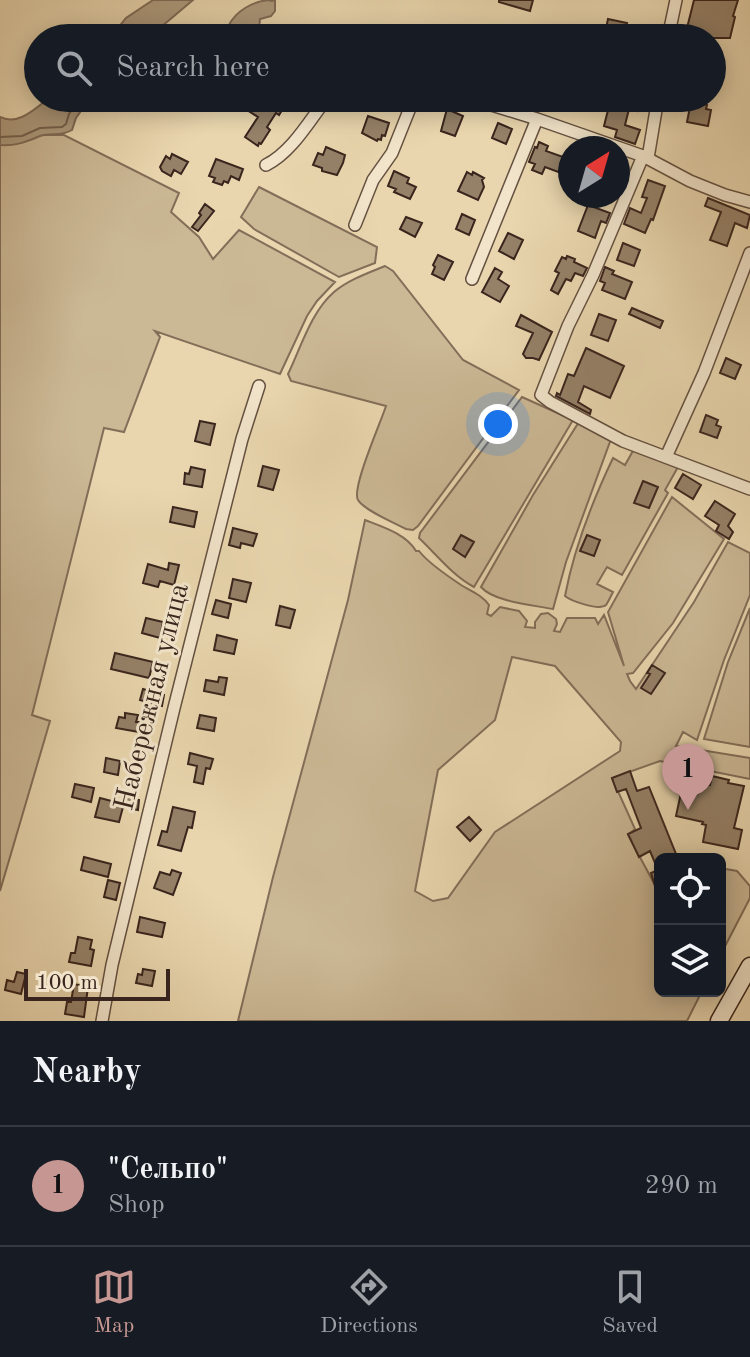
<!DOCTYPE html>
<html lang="en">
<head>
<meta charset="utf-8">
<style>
  body { margin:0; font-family:"Old Standard TT",serif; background:#242831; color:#f1f3f6 }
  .controls { position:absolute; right:24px; bottom:24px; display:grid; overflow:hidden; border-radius:12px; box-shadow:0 4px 20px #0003 }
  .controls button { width:72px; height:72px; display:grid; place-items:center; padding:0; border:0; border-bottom:2px solid #363941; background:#171b24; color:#f1f3f6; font:40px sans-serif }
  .compass { position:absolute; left:558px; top:136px; width:72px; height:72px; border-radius:50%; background:#171b24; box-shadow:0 4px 20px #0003; rotate:37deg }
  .scale { position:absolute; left:24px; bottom:20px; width:146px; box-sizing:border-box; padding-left:8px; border:4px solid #39251d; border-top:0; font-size:22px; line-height:28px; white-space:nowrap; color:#39251d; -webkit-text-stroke:6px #f1e4ca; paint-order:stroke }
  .you { position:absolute; left:498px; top:424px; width:28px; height:28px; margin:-20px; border:6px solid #fff; border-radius:50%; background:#1a73e8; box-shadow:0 0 0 12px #1a73e833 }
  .badge { display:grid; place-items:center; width:52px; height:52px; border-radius:50%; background:#c59692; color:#111; font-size:26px; font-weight:700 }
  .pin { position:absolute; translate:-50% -66px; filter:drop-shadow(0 2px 4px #0008) }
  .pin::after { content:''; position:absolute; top:42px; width:28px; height:24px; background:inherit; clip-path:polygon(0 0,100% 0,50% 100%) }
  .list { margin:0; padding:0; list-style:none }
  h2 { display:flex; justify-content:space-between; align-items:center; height:104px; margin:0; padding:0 32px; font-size:34px }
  h2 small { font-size:26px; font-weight:400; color:#9ea1a6 }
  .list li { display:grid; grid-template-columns:52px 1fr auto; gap:24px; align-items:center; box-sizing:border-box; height:120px; padding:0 32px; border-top:2px solid #363941 }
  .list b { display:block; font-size:30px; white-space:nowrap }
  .list p { margin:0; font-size:26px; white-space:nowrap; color:#9ea1a6 }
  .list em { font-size:26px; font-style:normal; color:#9ea1a6 }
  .icon { flex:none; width:44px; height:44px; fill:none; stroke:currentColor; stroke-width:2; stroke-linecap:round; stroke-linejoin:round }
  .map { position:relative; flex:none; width:750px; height:1021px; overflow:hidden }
  .search { position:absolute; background:#171b24; box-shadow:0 4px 20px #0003; left:24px; right:24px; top:24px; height:88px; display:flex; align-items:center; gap:20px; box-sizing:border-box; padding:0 28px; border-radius:44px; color:#9ea1a6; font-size:30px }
  .sheet { height:224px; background:#171b24 }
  nav { display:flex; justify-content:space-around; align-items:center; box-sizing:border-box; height:112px; border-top:2px solid #363941; background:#171b24; font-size:22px; color:#9ea1a6 }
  nav a { display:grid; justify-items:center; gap:4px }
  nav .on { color:#c59692 }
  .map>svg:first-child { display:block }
</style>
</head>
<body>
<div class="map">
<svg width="750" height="1021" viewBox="0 0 750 1021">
  <rect width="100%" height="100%" fill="#e9d6ae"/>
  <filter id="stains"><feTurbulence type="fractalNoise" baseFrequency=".0025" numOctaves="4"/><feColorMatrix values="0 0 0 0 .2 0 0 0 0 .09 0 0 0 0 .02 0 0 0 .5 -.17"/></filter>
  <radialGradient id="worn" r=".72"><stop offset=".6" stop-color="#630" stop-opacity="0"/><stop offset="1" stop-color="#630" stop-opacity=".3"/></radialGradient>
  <path fill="#cbb895" stroke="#826e59" stroke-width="2" fill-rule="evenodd" d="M41,135H64L179,193L171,212L199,237L213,259L239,230L335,282L317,301L307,316L280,374L155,331L160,337L124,432L104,428L32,715L50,721L0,891V145C15,145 28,143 41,135Z
    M259,187L377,247L375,263L339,277L254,229L241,217Z
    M385,266L393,271L463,360L519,390L418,526L413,530L406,529C395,523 365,511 358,500C351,489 381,422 386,406L291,381L288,374C301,347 311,312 334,292C348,280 368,273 385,266Z
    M522,397L573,420L474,587C453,576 437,555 419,538L420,533Z
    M580,423L611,439L566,562L553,609C533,605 494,602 481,587L533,495L577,425Z
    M634,449L678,467L665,490L668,493L622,575L607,567L597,584L613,592C612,594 607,604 606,605C599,611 571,601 565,596C574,548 592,502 613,458L625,465Z
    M672,497L724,539L673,623L633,673L627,674L630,681L636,689L694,602L728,542L750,553V595L724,660L697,740L683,732L676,746L750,758V779L660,761L612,778L635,829L628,835L655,885L660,884V991H702L687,1021H238L273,877L348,600L365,520C383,527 406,534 416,551H419C429,564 448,576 461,585C471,591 482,595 489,605L487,614L491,616L500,607L519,611L527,621L525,627L535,628V622L541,614L548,613L556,619L557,624L554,631L560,632L567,618H595L598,624L604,615L624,666L608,612ZM512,657L555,666L621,742L620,751L495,832L448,898L433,901L415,891L438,770L495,720Z
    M750,608V747L704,739L728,662Z
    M720,868L737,871L750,886V898L720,956Z"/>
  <path fill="#ad9a7d" stroke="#7f6b57" stroke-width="2" d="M153,0H193L148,38H110L126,18Z
    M268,0L272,1L275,0V11L271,16L260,19L258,38H237L231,32L229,25C236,11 252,2 268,0Z
    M49,98H90L76,118L72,130C60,137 51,132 40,136C24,142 18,146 0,145V117C18,126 35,109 49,98Z"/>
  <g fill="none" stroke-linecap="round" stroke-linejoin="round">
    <path stroke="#73604d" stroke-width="2" d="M0,137L22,136L40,128L62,127L66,124L69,114L79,98"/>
  </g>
  <path fill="#958168" stroke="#39251d" stroke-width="2" d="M499,0H533L530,11L499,2Z
    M694,0H738L733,16L735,17L730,38H693L685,36Z
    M608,19L627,23L623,38H604Z
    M256,98H285L281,104L284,107L279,115L276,113L267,127L270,130L261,144L259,143L258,146L245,137L258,117L247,110Z
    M611,98H632L631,100L639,102L637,111L629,109L625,125L640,130L635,144L615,137L617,130L604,126Z
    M691,102L707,105L706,109L711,110L708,126L687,122Z
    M447,109L463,116L455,136L441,131Z
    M368,116L389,123L385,136L382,135L381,140L378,139L377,141L362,133Z
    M498,123L512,129L506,144L492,138Z
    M539,142L548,146L546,151L566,158L561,173L545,167L542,174L532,170L535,164L529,162L535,147L537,148Z
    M326,147L345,155L343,163L337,175L322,171V168L313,165L318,153L323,155Z
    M172,154L188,162L181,174L174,170L171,176L162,171L160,167L166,156L170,159Z
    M216,159L243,169L239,180L231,176L228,183L224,181L222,185L213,182L215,178L209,176Z
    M394,171L409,178L407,183L416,187L410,199L394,192L396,189L388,186Z
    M467,172L472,175L473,172L484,178L482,180L484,187L478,200L458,191Z
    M648,180L665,186L653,220L651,219L645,233L624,224L630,208L641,213L647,198L642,197Z
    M708,198L750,215L747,228L735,223L727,246L710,240L721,212L705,206Z
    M205,204L214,211L198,231L192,227L201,215L199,213Z
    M588,205L610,213L606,223L601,221L595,238L578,231Z
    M462,214L475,220L469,235L456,229Z
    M406,217L422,223L415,237L400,229Z
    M508,233L523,240L514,259L499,251Z
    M623,243L640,250L634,266L617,260Z
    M438,255L453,262L444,280L432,274L435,267L433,265Z
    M567,256L575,259L574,262L587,268L583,276L575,273L571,281L566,279L558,294L551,290L559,273L555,271L562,257L566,259Z
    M605,267L614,271L612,274L632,282L625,299L602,290L605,283L600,281Z
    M495,268L502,272L498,279L509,286L500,302L482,292Z
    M632,308L663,321L660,328L629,314Z
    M599,314L616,320L608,341L591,335Z
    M521,315L552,332L539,360L533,358H526L523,354L533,333L516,326Z
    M586,348L624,366L610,398L584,386L578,402L591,410L590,414L556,396L557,393L560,395L568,374L574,376Z
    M726,358L741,365L735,379L720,373Z
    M706,415L718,420L716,425L721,427L717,438L700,432Z
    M200,421L215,424L210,445L195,441Z
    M263,466L279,470L273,490L258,486Z
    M191,467L205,470L202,487L184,484L185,473L189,474Z
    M683,474L701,485L693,499L675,488Z
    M643,481L658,487L649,508L634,503Z
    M715,501L735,514L728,526L733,532L729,539L716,531L719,525L705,516Z
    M173,507L197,512L194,527L170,522Z
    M233,528L257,534L253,546L241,543L240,548L229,545Z
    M461,535L474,542L465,557L453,549Z
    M587,535L600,540L594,556L580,551Z
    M169,563L179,565L174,585L160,581L158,587L143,583L148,564L168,570Z
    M233,579L251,583L246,602L229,598Z
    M216,600L231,604L228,618L212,614Z
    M280,606L295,610L290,628L276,625Z
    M146,618L163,622L160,638L142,633Z
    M217,635L237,640L234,654L214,650Z
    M115,653L153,662L149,678L111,669Z
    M652,665L665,673L651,694L641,688L650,674L647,673Z
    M219,677L227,678L224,695L204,691L206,680L218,682Z
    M143,689L164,695L162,706L140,700Z
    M125,713L138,715L136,722H140L139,732L116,728L119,717L125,718Z
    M200,715L216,718L214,731L197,728Z
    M190,753L213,759L210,769L206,768L203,784L194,782L197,766L188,764Z
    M106,758L120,761L118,775L104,772Z
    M630,771L637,791L649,787L678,859H660V896H658L651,873L658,870L650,851L639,857L628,834L641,828L626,789L617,792L612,778Z
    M712,776L729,780L728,783L744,786L734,828L742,830L738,849L703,842L706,825L702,824L703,822L676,816L684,779L710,785Z
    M75,784L94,788L91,802L72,797Z
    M125,797L139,800L138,810L123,807L119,822L95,817L100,798L123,804Z
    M173,807L195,812L192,828L188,827L181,851L158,845L162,831L167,832Z
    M469,817L481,830L470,841L457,827Z
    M84,857L111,864L108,877L81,870Z
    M172,870L181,873L173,895L154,888L160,872L170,875Z
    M108,880L120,883L116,900L104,897Z
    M140,917L165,923L162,937L137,932Z
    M78,937L92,940L90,949L94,950L91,966L69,962L71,953H75Z
    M143,969L155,971L152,986L136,983L138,974L142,975Z
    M17,972L26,974L21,994L5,990L7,980L14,982Z
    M74,984L88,987L84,1017L65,1014L67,1002H71Z"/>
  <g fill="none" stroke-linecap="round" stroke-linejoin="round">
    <g stroke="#655141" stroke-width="14">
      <path id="minor" d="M668,38L676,0
        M469,98L537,119L643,156L690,181L725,195L750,202
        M643,156L593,275L568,326L541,395L550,402L623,441L750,489
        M648,158L658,98
        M266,165C292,152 309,121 327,98
        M355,225L373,180L392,153L414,98
        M472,279L537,119
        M666,457L704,373L750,253
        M102,1021L112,965L174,708L242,439L259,386"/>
    </g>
    <g stroke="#39251d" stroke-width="19">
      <path id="secondary" d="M719,1021L750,966"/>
    </g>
    <use href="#minor" stroke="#f1e4ca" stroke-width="11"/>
    <use href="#secondary" stroke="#f1e4ca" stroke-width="16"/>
  </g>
  <g text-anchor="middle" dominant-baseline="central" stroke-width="6" stroke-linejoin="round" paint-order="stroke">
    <g font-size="28" fill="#39251d" stroke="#f1e4ca">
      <text transform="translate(153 697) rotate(-76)">Набережная улица</text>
    </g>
  </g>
  <rect width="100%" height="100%" filter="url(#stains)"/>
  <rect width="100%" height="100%" fill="url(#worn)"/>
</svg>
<div class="controls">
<button><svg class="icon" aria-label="locate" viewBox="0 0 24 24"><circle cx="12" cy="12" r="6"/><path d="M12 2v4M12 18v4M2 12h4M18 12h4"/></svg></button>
<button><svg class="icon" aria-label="layers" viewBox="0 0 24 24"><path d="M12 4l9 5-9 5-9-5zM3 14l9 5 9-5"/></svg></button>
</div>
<svg class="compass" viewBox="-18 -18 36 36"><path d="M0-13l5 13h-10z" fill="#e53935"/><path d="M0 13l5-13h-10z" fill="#9ea1a6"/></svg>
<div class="scale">100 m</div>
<div class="you"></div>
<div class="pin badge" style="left:688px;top:810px">1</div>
<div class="search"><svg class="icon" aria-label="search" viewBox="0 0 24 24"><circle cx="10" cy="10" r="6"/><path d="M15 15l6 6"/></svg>Search here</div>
</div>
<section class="sheet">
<h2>Nearby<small></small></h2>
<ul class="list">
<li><span class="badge">1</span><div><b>&quot;Сельпо&quot;</b><p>Shop</p></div><em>290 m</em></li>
</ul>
</section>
<nav>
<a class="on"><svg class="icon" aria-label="map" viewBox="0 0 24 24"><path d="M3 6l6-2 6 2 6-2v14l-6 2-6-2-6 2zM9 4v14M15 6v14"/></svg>Map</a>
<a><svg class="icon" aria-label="directions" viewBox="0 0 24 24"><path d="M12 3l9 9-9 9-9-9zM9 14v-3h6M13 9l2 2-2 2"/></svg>Directions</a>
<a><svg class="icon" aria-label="saved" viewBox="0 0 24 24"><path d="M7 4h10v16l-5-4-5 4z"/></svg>Saved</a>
</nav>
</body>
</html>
